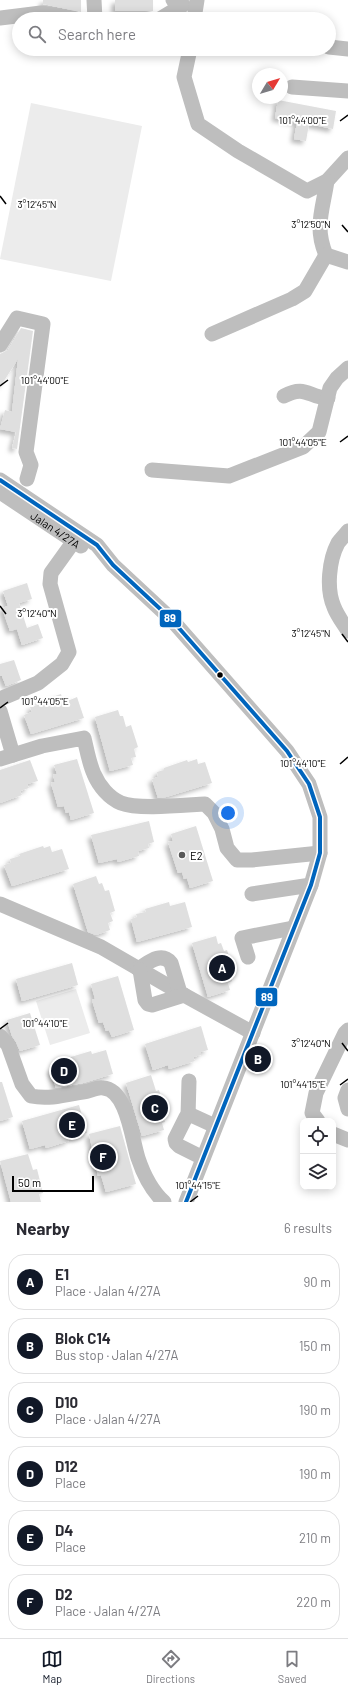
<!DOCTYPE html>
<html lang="en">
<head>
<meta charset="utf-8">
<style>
  body { margin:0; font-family:Barlow,sans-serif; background:#f7f7f7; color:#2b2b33 }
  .controls { position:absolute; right:12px; bottom:12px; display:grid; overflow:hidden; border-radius:8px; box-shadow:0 2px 10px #0003 }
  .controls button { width:36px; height:36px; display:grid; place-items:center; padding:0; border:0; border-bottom:1px solid #e1e1e2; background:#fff; color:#2b2b33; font:20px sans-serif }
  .compass { position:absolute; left:252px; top:68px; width:36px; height:36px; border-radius:50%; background:#fff; box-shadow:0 2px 10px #0003; rotate:52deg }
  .scale { position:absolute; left:12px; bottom:10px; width:82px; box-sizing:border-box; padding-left:4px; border:2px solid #000; border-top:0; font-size:11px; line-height:14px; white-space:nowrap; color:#000; -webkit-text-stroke:3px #fff; paint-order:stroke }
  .you { position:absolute; left:228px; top:813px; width:14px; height:14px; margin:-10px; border:3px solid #fff; border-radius:50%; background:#1a73e8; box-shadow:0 0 0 6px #1a73e833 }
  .badge { display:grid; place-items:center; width:26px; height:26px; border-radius:50%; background:#111827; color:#fff; font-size:13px; font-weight:700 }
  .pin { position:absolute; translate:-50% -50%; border:2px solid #fff; box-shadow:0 1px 4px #0006 }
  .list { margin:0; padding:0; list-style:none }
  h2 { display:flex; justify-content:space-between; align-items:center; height:52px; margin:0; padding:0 16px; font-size:17px }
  h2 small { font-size:13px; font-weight:400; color:#7c7c81 }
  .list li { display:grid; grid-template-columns:26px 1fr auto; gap:12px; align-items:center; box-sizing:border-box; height:56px; margin:0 8px 8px; padding:0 8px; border:1px solid #e1e1e2; border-radius:16px }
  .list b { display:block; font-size:15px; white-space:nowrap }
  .list p { margin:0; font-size:13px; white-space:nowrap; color:#7c7c81 }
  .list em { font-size:13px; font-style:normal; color:#7c7c81 }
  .icon { flex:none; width:22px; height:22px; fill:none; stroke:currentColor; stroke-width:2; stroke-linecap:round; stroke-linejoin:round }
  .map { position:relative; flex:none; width:348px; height:1202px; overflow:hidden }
  .search { position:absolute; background:#fff; box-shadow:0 2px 10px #0003; left:12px; right:12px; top:12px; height:44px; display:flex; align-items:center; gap:10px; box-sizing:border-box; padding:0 14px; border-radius:22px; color:#7c7c81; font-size:15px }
  .sheet { height:436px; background:#fff }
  nav { display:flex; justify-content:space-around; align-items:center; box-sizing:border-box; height:56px; border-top:1px solid #e1e1e2; background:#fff; font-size:11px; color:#7c7c81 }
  nav a { display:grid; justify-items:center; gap:2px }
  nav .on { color:#111827 }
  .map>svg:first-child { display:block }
</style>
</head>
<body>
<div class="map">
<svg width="348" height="1202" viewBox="0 0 348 1202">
  <defs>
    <filter id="shadow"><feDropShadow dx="-3.5" dy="3.5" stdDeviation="2" flood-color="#0004"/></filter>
  </defs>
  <rect width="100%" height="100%" fill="#fff"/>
  <path fill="#ececec" d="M31,103L142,126L111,281L0,259Z
    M76,989L90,1033L50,1045L36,1001Z"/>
  <path fill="#dfdfdf" filter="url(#shadow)" d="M43,0H81V12L43,4Z
    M115,0H153V11H115Z
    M278,100L336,111L333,129L309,124L306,141L294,139L297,122L275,118Z
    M21,328L33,331L17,449L12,448L16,432L0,429L5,410L12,412L18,359L0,387V354L8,350Z
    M27,583L32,599L19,603L27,628L38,624L43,638L22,645L17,629L10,631L2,608L8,606L3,591Z
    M14,660L21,680L6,686L2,676H0V664Z
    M61,694L62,698L69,696L70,700L77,697L84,718L31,734L24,715L32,712L30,707L38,705L37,702Z
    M118,710L120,716H123L126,727L131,725L138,747L134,749L136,757L131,758L133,765L110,771L95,717Z
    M77,759L94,813L71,820L69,812L66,813L64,806L58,807L51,783L55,782L53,775L57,774L54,765Z
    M197,759L198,764L205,762L212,783L166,797L158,798L152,779L158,777L157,772L164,770V768L187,760L188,762Z
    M30,760L38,781L27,784L29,788L20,791L22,795L0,803V770Z
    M149,821L154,842L148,844L149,848L138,851L139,856L118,862L117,859L99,863L91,835Z
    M196,826L213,881L190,888L187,878L184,879L182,872L178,873L168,842L173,841L171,834Z
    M43,846L44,848L50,846L52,852L62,849L69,869L12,886L4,865L11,863L10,859L20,856L19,854Z
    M96,876L99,884L102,883L105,891L109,890L115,911L110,913L113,921L108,923L110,930L96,935L88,932L73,884Z
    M169,902L170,906L185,902L192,927L137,942L131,919L137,917L136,914L146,912L145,909Z
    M216,936L218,944L221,943L224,951L227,950L234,972L229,974L232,981L228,983L230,990L208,997L192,943Z
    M72,963L78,985L22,1001L16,979Z
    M118,976L134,1030L112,1037L109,1030L106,1031L103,1022L99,1023L92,1000L95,999L91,984Z
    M30,1013L40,1045L20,1051L16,1042L12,1036L7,1020Z
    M201,1026L208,1050L201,1052V1055L193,1057L195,1061L169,1069L168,1065L153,1070L145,1044Z
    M106,1050L113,1074L83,1083L56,1088L50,1069L57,1067L56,1064L65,1061L64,1059L91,1051L92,1054Z
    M151,1075L156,1091L159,1090L166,1112L162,1113L165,1122L162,1123L164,1130L142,1136L126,1083Z
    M0,1082H2L13,1117L0,1121Z
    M79,1105L87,1133L68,1139L69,1141L46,1148L45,1145L30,1149L22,1121Z
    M120,1126L136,1184L106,1192L101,1175L98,1176L89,1134Z
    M28,1154L33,1170L37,1169L43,1193L39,1194L41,1202H11L0,1161Z"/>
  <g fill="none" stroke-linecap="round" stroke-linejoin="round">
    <g stroke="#bebebe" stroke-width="15">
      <path d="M94,0L95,19"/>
      <path d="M0,18L41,13L76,19"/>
      <path d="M160,19L183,5L173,0"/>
      <path d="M194,19L197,0"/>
      <path d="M329,47L348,49"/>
      <path d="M190,49L184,77L198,124L238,151L307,191L327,181L348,158"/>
      <path d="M292,87L348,91"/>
      <path d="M327,181C323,209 314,227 326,255L348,262"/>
      <path d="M212,334L292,299L305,291L326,255"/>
      <path d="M0,345L17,318L43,324L26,452L31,465L27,479"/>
      <path d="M284,396C306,384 309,398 328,398"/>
      <path d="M152,470L229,476L303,447L319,432L330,388L337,378L348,368"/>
      <path d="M0,480L97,545L113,565L171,619L287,751L309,784L320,817V853L311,885L186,1202"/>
      <path id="s1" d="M0,492L81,546"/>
      <path d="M348,531C345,535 341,539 338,543C329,560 326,589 334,607C337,615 343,623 348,631"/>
      <path d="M0,699L38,683L62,664L69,652L50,584L51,573L74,541"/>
      <path d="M0,711L13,755"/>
      <path d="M0,759L42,746L84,738C87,750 89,763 94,774C99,786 109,798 121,803C138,810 185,805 205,804L214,813L222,829L227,848L237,860H252L320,853"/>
      <path d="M252,894L311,885"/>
      <path d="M0,904L101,947L184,995L253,1033"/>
      <path d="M248,957L242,938L293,928"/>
      <path d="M138,969C148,963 161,951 171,963L180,993"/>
      <path d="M140,970L145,1000L148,1004L152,1005L184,995"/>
      <path d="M0,1036L8,1045L22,1084L31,1096C50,1100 69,1094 88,1091C92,1090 98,1087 103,1088C127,1089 132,1140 138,1158C143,1173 152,1191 164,1202"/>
      <path d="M348,1090L345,1098L348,1109"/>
      <path d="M188,1116L189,1081"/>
      <path d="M318,1121L312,1113L316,1093L345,1033L348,1030"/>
      <path d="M333,1134L348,1140"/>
      <path d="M203,1158L179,1146L176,1143L175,1139L186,1117L191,1115L215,1126"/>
    </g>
    <g stroke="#fff" stroke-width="7">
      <path id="bus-1" d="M0,480L97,545L113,565L171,619L287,751L309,784L320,817V853L311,885L186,1202"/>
    </g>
    <use href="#bus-1" stroke="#0065bd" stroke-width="4"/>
  </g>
  <path fill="none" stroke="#000" stroke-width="1.5" d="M340,121L348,115M0,196L6,204M342,225L348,232M0,386L8,380M340,442L348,436M0,606L6,614M342,634L348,642M0,708L8,702M340,764L348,757M0,1029L8,1023M342,1043L348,1051M340,1085L348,1079M190,1202L198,1196"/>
  <circle fill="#000" stroke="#fff" stroke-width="1.5" cx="220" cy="675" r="3.5"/>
  <circle fill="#595959" stroke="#fff" stroke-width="1.5" cx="182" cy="855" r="4"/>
  <g text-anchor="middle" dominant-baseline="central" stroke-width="4" stroke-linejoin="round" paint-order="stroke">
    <g font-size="11" fill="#000" stroke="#fff">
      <text stroke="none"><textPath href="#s1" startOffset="67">Jalan 4/27A</textPath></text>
    </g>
    <g font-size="11" fill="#000" stroke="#fff" text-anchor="start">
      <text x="190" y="855">E2</text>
    </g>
  </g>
  <g font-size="10" text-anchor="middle" fill="#000" stroke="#fff" stroke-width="4" stroke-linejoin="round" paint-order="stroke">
    <text x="303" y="124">101°44'00"E</text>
    <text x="37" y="208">3°12'45"N</text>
    <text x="311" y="228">3°12'50"N</text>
    <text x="45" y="384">101°44'00"E</text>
    <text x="303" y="446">101°44'05"E</text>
    <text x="37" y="617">3°12'40"N</text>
    <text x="311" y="637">3°12'45"N</text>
    <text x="45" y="705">101°44'05"E</text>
    <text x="303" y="767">101°44'10"E</text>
    <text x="45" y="1027">101°44'10"E</text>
    <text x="311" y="1047">3°12'40"N</text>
    <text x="303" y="1088">101°44'15"E</text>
    <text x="198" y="1189">101°44'15"E</text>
  </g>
  <g stroke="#fff" stroke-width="1.5">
    <rect x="159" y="609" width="23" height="19" rx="4" fill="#0065bd"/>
    <rect x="255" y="987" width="23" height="20" rx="4" fill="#0065bd"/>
  </g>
  <g font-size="11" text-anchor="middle" font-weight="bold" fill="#fff">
    <text x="170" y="622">89</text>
    <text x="267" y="1001">89</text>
  </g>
</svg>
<div class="controls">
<button><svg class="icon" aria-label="locate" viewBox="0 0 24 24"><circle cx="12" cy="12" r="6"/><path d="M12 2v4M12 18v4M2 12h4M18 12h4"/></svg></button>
<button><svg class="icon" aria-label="layers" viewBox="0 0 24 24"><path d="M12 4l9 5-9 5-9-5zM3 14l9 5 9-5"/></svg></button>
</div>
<svg class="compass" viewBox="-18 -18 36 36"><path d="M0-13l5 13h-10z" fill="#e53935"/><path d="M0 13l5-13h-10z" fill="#7c7c81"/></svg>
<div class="scale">50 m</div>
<div class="you"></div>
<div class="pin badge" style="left:222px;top:968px">A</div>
<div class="pin badge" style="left:258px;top:1059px">B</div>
<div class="pin badge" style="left:155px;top:1108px">C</div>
<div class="pin badge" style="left:64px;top:1071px">D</div>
<div class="pin badge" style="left:72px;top:1125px">E</div>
<div class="pin badge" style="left:103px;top:1157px">F</div>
<div class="search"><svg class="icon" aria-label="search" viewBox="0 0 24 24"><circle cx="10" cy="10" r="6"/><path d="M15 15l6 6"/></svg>Search here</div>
</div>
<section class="sheet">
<h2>Nearby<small>6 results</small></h2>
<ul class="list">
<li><span class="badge">A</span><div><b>E1</b><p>Place · Jalan 4/27A</p></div><em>90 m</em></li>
<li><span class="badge">B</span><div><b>Blok C14</b><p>Bus stop · Jalan 4/27A</p></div><em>150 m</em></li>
<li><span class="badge">C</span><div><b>D10</b><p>Place · Jalan 4/27A</p></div><em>190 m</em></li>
<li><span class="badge">D</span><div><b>D12</b><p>Place</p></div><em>190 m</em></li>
<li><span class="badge">E</span><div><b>D4</b><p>Place</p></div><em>210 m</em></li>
<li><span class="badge">F</span><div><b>D2</b><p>Place · Jalan 4/27A</p></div><em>220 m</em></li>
</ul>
</section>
<nav>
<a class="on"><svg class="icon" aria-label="map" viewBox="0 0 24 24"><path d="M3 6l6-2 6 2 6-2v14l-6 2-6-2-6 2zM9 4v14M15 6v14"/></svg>Map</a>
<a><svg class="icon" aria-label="directions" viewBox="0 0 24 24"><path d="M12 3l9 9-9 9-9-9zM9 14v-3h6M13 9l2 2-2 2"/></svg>Directions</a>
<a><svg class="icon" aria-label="saved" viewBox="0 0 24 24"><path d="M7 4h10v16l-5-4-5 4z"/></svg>Saved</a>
</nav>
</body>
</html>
